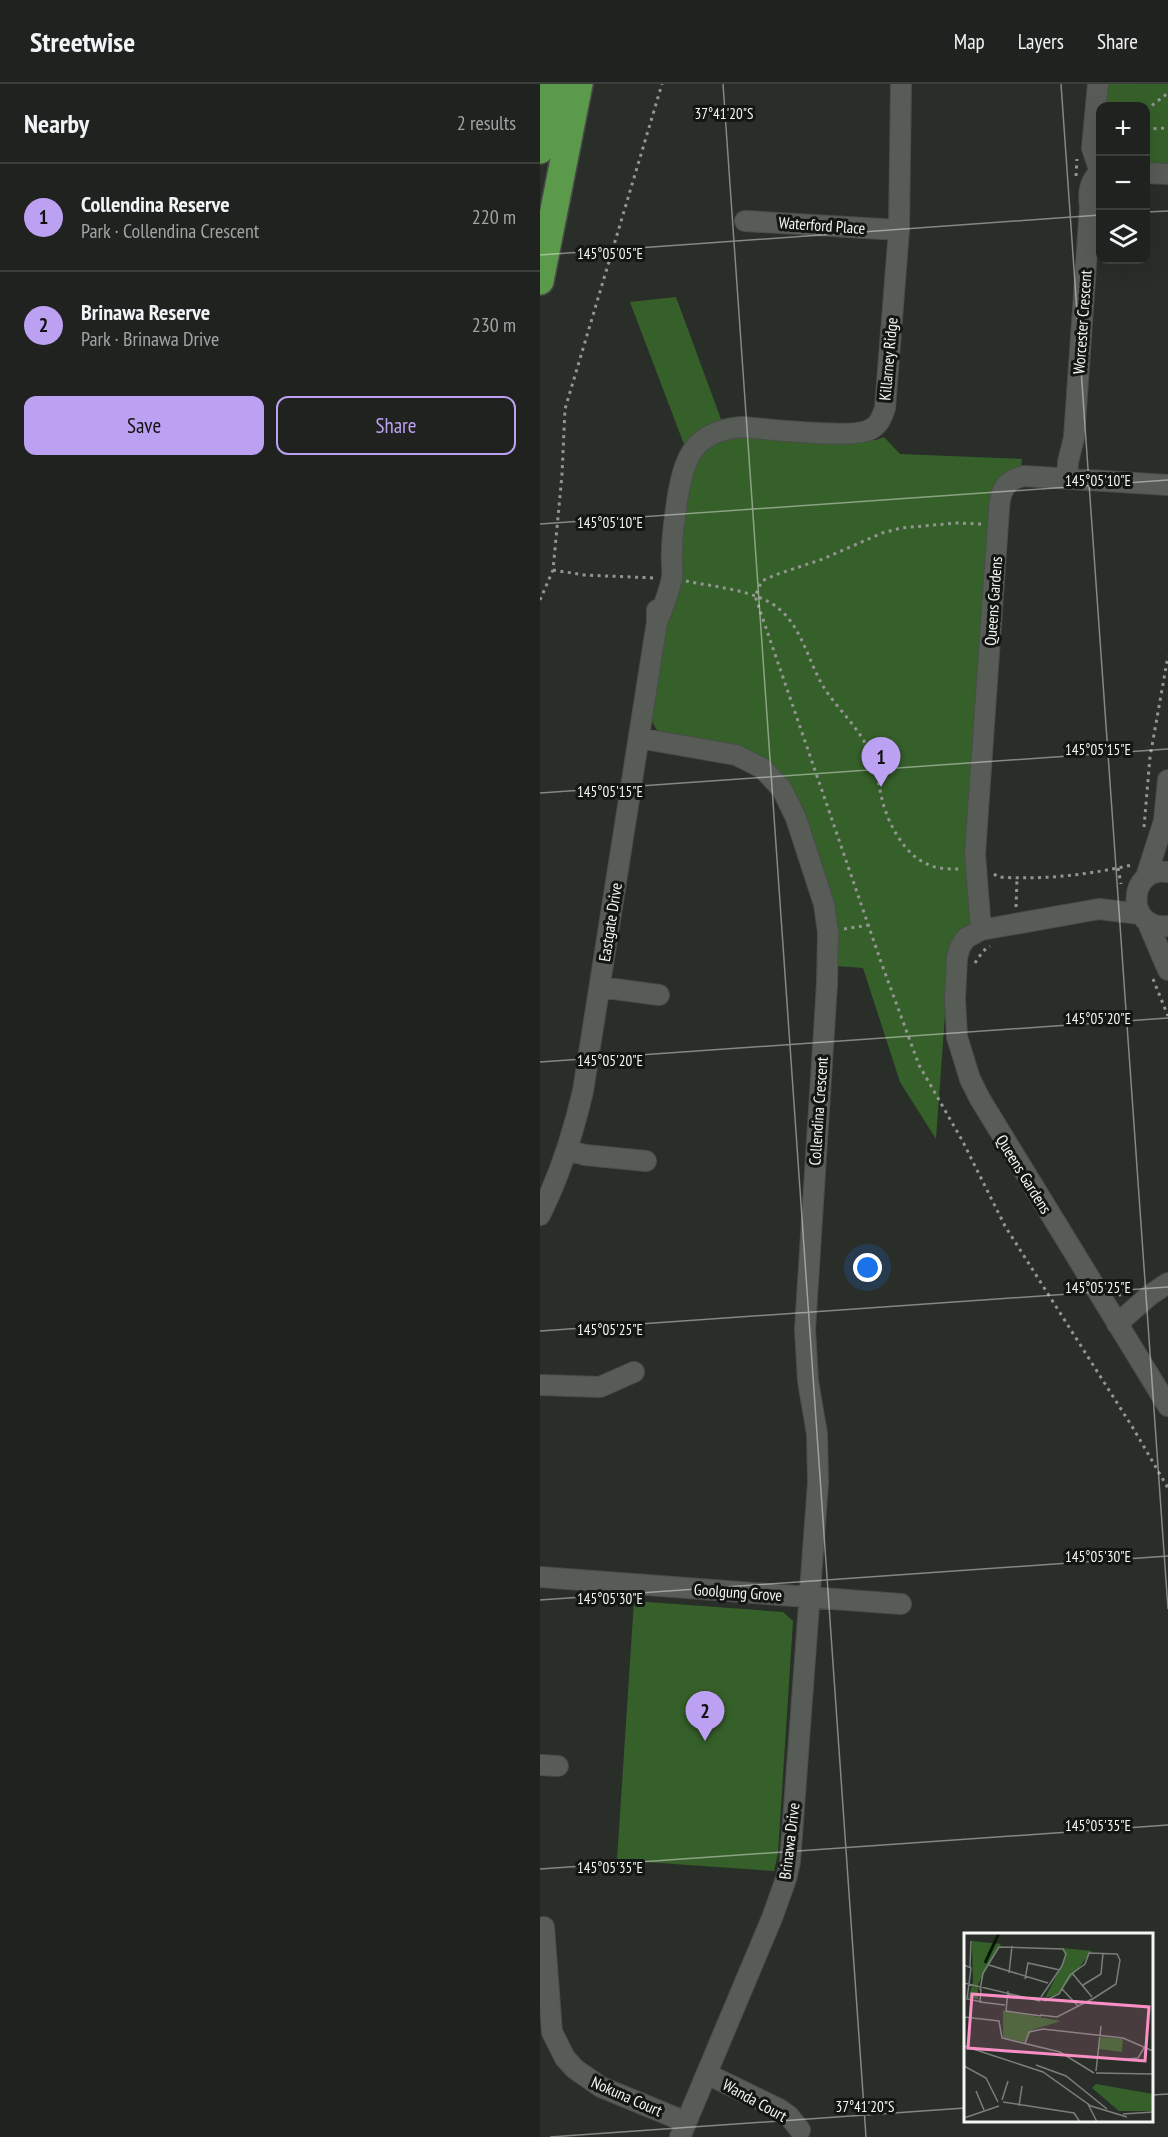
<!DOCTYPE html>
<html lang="en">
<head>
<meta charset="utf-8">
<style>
  body { margin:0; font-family:"PT Sans Narrow",sans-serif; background:#282a28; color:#f1f3f6 }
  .controls { position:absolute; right:18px; top:18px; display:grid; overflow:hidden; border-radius:12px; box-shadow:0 6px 24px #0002 }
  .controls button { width:54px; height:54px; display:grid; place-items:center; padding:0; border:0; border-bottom:2px solid #3d3f3d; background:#20221f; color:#f1f3f6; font:30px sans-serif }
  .you { position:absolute; left:328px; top:1184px; width:21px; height:21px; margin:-15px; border:4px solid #fff; border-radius:50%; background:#1a73e8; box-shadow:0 0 0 9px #1a73e833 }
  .badge { display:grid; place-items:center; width:39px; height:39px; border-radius:50%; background:#bca0f2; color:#111; font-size:20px; font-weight:700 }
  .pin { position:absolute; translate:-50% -50px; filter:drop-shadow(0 2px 3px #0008) }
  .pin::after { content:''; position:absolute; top:32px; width:21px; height:18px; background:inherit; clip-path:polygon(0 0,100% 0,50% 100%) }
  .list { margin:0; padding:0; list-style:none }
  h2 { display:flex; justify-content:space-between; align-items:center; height:78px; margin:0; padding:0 24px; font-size:26px }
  h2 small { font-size:20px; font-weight:400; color:#a2a4a4 }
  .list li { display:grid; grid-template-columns:39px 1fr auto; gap:18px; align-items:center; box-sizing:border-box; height:108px; padding:0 24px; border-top:2px solid #3d3f3d }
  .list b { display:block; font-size:22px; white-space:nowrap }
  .list p { margin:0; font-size:20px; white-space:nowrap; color:#a2a4a4 }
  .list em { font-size:20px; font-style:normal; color:#a2a4a4 }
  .actions { display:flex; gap:12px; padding:18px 24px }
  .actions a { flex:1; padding:14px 0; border:2px solid #bca0f2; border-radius:12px; text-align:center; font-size:21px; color:#bca0f2 }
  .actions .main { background:#bca0f2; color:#111 }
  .icon { flex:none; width:33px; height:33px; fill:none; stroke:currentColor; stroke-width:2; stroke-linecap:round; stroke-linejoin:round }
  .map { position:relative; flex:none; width:628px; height:2053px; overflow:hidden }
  header { display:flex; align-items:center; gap:36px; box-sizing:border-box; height:84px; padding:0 30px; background:#20221f; border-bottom:2px solid #3d3f3d }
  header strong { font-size:28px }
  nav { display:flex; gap:33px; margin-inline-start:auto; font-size:21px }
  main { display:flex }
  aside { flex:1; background:#20221f }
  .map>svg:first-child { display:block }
</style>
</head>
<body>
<header>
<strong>Streetwise</strong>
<nav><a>Map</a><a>Layers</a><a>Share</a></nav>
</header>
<main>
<aside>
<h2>Nearby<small>2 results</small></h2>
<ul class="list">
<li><span class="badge">1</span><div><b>Collendina Reserve</b><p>Park · Collendina Crescent</p></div><em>220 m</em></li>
<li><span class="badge">2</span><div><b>Brinawa Reserve</b><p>Park · Brinawa Drive</p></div><em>230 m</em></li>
</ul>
<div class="actions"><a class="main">Save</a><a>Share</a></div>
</aside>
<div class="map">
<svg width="628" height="2053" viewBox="0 0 628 2053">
  <rect width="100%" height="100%" fill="#2a2e29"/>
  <path fill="#36602a" d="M565,0H628V82L606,80V22H562Z
    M136,213L182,338L145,363L90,218Z
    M203,350L336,356L344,353L360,370L482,375L481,383C467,386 457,393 452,407L433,835L425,846L409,875L396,1055L360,998L323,884L296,882L248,699L121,649L117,646L111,636L149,389L169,360Z
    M94,1517L243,1528L253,1537L238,1769L234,1787L77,1776Z"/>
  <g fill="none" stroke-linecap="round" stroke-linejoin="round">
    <g stroke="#494c48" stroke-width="22">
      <path id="minor" d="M606,89L628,90
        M205,137L359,146
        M527,394L528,378L534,354L550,123C548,109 549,98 560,88L552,64L558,0
        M117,538C123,524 129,509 132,494C133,486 131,476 132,467C132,450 135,434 137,417C144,374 153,347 202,343C227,345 311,355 329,346C339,342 342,333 345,324L359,146L361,0
        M99,654L196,671L222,684L242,705L256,734L284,820L288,848L287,900L265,1245L268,1297L277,1350L278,1399L250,1778L246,1795L232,1834L140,2053
        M628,788C587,782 585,847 628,842
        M606,793L624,737L628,696
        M600,830L559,825L441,846L426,854L420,863L417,873L415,915L417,953L430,995L440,1015L628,1322
        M607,837L628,886
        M441,846L435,770L459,425C460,407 465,396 484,392L628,401
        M60,903L119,911
        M28,1066L45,1071L106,1077
        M0,1131C20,1091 33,1050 43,1007L117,538V526
        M577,1240L610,1211L628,1199
        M0,1301L60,1303L94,1288
        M0,1493L361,1520
        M0,1681L18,1682
        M4,1843L12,1948L25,1974L35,1985L61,2003L146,2038
        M167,1990L239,2025L249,2032L260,2046"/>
    </g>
    <g stroke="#494c48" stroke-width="30">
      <path id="highway" d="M0,66L14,0
        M0,197L39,0"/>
    </g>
    <path stroke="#929591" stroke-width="3" stroke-dasharray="3 4.5" stroke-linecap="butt" d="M606,26L628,9
      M606,45L628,44
      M536,92L537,75
      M441,440L416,439L361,444L342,449L283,475L235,491L222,497L215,512L341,878L379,981L422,1056L465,1142L593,1344L628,1404
      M13,486L44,491L116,494
      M146,497C174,503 216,506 238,524C262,543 268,577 283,602C297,625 321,645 330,670C336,685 339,703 343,719C349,741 365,771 387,780C397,785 409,785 419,785
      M0,516L13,486L22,391L25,325L122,0
      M604,743L610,673L628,572
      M578,784L581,800
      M454,790L458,793C505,796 546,791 592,781
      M476,823L477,795
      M304,845L329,841
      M435,879L443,867L450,862
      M613,895L628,932
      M579,1209L580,1211L590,1205"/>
    <use href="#minor" stroke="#585c57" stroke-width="20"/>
    <use href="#highway" stroke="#5c9a4b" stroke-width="27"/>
  </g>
  <path fill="none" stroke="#f3f6f2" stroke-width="1.5" stroke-opacity="0.45" d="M183,0L326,2053M521,0L628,1525M606,128L628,127M0,171L560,131M0,440L628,396M0,709L628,665M0,978L628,934M0,1247L628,1203M0,1516L628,1472M0,1785L628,1741M612,2011L628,2010M10,2053L425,2024"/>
  <g text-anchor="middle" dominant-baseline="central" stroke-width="6" stroke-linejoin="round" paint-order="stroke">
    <g font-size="16" fill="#f3f6f2" stroke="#141613">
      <text transform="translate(282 141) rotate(4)">Waterford Place</text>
      <text transform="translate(542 238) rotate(-86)">Worcester Crescent</text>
      <text transform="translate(348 275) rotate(-85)">Killarney Ridge</text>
      <text transform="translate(453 517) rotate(-86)">Queens Gardens</text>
      <text transform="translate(70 838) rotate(-81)">Eastgate Drive</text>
      <text transform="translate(278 1027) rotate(-86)">Collendina Crescent</text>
      <text transform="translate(484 1090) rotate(58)">Queens Gardens</text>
      <text transform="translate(198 1508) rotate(4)">Goolgung Grove</text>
      <text transform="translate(249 1757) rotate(-83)">Brinawa Drive</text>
      <text transform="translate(87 2012) rotate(24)">Nokuna Court</text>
      <text transform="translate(215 2016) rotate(29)">Wanda Court</text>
    </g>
  </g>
  <g transform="translate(424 1849)">
    <rect width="189" height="189" fill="#2a2e29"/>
    <path d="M8,8L37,11L14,51V66L4,65L9,50ZM98,15L128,18L94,61L81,65L102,24ZM39,76L40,78L97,88L68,97L61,109L39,105ZM137,104L159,106L158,119L135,116ZM132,151L189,161V178H155L128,155Z" fill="#36602a"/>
    <path fill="none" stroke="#031a00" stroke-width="3" d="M21,30L35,0"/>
    <path fill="none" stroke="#7a7e79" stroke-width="1.5" d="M0,32L7,35L3,66L18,69M25,32L84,50M6,34L7,8M45,40L48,13M108,40L128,64M61,46L64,30L96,37M0,50L76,68M119,52L137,41L139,20M17,56L16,69L41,72M98,56L114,73M16,57L19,40L35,14L99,16L102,21L98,33L77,64M44,58L42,78L77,83M80,68L95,61L106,42L121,31L125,20L153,21L156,27L152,51L127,67M76,82L93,84L128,66M0,84L35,88L38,105L96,119L130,140M61,111L65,99L79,96L159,105L189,118M0,113L79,139L127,173L163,184M163,126L174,125L180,115M72,132L102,143L143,176M0,133L22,145L34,169M132,138L137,93M132,140L189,141M12,158L20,177M38,167L44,148M39,169L110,180L116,189M124,171L133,189M55,173L58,153M159,181L189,179M0,185L35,173"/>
    <path fill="#fb8fc5" fill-opacity="0.15" stroke="#fb8fc5" stroke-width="3" d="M8,61L185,74L181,128L4,115Z"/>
    <rect width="189" height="189" fill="none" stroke="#f3f6f2" stroke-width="3"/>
  </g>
  <g font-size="15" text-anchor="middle" fill="#f3f6f2" stroke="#141613" stroke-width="6" stroke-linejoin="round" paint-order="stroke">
    <text x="184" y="35">37°41'20"S</text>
    <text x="70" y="175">145°05'05"E</text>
    <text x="558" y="402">145°05'10"E</text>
    <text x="70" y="444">145°05'10"E</text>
    <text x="558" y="671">145°05'15"E</text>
    <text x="70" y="713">145°05'15"E</text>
    <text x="558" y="940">145°05'20"E</text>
    <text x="70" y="982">145°05'20"E</text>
    <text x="558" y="1209">145°05'25"E</text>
    <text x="70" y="1251">145°05'25"E</text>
    <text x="558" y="1478">145°05'30"E</text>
    <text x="70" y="1520">145°05'30"E</text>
    <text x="558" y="1747">145°05'35"E</text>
    <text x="70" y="1789">145°05'35"E</text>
    <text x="325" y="2028">37°41'20"S</text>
  </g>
</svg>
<div class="controls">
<button>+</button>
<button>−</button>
<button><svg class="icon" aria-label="layers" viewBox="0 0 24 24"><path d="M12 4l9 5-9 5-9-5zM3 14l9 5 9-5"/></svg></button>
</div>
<div class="you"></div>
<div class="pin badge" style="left:341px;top:703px">1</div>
<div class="pin badge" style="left:165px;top:1657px">2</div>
</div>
</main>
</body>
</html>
